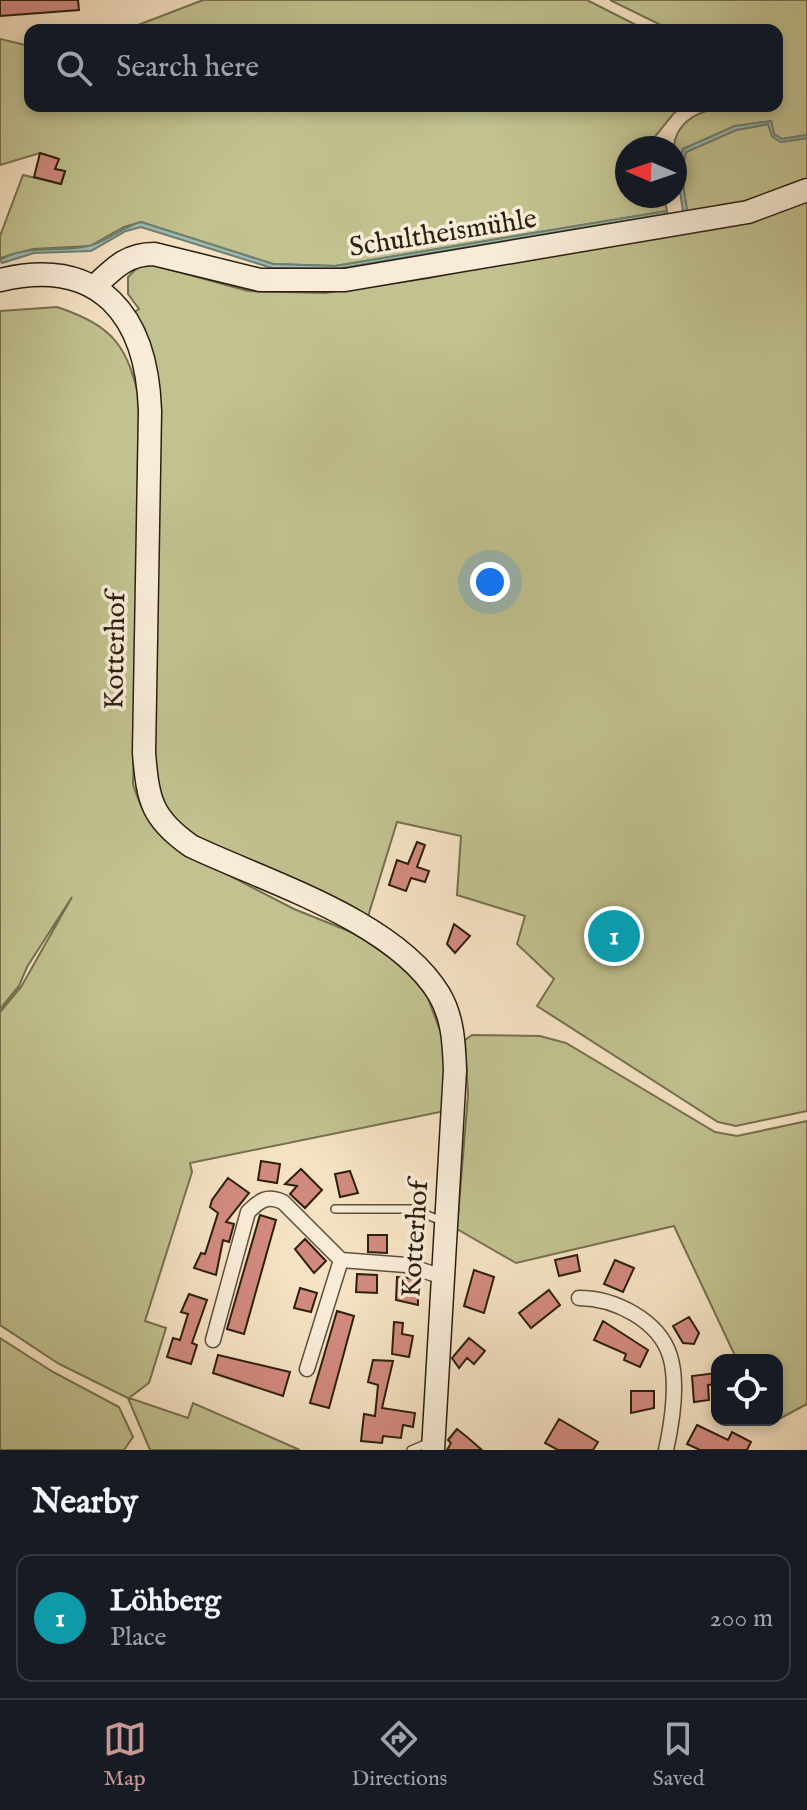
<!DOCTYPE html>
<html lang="en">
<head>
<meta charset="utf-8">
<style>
  body { margin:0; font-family:"IM FELL English",serif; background:#20242c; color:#f1f3f6 }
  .controls { position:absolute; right:24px; bottom:24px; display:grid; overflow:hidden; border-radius:16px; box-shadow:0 4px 12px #0003 }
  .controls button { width:72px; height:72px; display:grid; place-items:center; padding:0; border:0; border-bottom:2px solid #363941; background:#171b24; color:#f1f3f6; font:40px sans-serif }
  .compass { position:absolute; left:615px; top:136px; width:72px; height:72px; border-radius:50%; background:#171b24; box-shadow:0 4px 12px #0003; rotate:272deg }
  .you { position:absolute; left:490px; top:582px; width:28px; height:28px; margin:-20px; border:6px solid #fff; border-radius:50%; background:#1a73e8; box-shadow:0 0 0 12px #1a73e833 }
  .badge { display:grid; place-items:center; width:52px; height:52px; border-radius:50%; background:#c59692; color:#fff; font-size:26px; font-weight:700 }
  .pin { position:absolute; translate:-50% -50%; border:4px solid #fff; box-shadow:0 2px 8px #0006 }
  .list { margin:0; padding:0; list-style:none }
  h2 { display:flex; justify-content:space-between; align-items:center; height:104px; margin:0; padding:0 32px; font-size:34px }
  h2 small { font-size:26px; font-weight:400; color:#9ea1a6 }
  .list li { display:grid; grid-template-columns:52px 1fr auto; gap:24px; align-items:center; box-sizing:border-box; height:128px; margin:0 16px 16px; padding:0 16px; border:2px solid #363941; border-radius:16px }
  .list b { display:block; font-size:30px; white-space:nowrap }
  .list p { margin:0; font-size:26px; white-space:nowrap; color:#9ea1a6 }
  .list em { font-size:26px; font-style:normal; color:#9ea1a6 }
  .icon { flex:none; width:44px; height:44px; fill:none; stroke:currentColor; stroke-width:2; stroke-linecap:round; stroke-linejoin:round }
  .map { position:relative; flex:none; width:807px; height:1450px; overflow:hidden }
  .search { position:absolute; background:#171b24; box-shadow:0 4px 12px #0003; left:24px; right:24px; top:24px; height:88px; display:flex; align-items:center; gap:20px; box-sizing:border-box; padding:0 28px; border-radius:16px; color:#9ea1a6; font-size:30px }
  .sheet { height:248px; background:#171b24 }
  nav { display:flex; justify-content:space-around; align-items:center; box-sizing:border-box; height:112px; border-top:2px solid #363941; background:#171b24; font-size:22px; color:#9ea1a6 }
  nav a { display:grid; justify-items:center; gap:4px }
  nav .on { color:#c59692 }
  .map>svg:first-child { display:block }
</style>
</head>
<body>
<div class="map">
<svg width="807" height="1450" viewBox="0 0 807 1450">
  <rect width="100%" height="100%" fill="#f5e2c3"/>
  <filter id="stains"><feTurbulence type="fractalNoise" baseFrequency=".0025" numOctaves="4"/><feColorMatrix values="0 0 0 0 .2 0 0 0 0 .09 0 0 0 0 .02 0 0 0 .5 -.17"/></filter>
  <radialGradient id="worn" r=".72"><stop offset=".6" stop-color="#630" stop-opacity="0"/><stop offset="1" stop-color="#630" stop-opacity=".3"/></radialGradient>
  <path fill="#c1c290" stroke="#767050" stroke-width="2" d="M203,0H587L646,30H125Z
    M610,0H807V135L782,139L774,134L771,121L735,126L683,149L677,172C676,163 673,148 675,140C687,100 746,106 777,106V30L730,26L725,30H671Z
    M0,39L30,46V106H686L674,113L653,139L655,148H627V196H664L667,211L335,266L273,264L141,222L124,227L90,246L33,249L0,258V236L23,175L61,184L65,172L55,169L58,159L40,153L0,165Z
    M769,124L772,136L781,142L807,138V179L735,205L692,213L687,211L681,171L686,152L736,130Z
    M807,199V1111L736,1126L718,1122L537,1006L554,979L517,944L525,916L457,895L461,836L397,822L366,923L192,844L150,792L152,498L130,315L139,309L128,294V277L139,266L154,265L248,291L325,293L429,278Z
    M57,307C116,327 128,347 141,407L133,784C142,812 150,829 174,847L294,909L356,934L406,968L425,990L446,1047L445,1111L190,1163L192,1172L145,1321L166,1328L149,1383L129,1398L188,1418L193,1403L300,1450H150L128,1398L59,1364L0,1325V1012L21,987L72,897L27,967L19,986L0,1009V311Z
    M472,1035L540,1036L566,1043L715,1132L737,1136L807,1121V1404L777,1420V1360H737L674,1226L516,1263L457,1229L468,1095L465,1040Z
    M0,1338L53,1372L119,1407L133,1437L124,1450H0Z"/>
  <path fill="#9cbeb3" stroke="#6f7e71" stroke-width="2" d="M771,121L774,134L782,139L807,135V138L781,142L772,136L768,124L736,130L686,152L681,171L687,211H683L677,172L683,149L735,126Z
    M667,211V214L335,269L272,268L141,227L126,231L91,251L34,253L2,263L0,260C26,244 59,253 88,246C107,242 122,227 141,222L273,264L335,266Z"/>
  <path fill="#d28a7f" stroke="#2c1f0f" stroke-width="2" d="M0,0H78L79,10L0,16Z
    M40,153L59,159L55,169L65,171L61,184L34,177Z
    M417,842L425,845L417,867L429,871L425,882L411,878L406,891L389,885L397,860L408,864Z
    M454,924L470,936L455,953L447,944Z
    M261,1161L280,1164L277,1183L258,1180Z
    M301,1169L322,1190L305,1208L290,1194L297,1186L285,1184Z
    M350,1171L358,1193L340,1197L335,1174Z
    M228,1178L249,1193L226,1222L234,1224L229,1242L223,1240L216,1275L194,1268L201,1253L205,1254L218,1213L210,1207L212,1200Z
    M260,1215L276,1220L244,1334L227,1329Z
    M368,1235H387V1253L368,1252Z
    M305,1239L326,1261L314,1273L295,1249Z
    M577,1255L580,1271L559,1276L555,1260Z
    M615,1260L634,1268L623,1292L604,1284Z
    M474,1270L494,1277L484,1313L464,1306Z
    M357,1274L377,1275V1293L356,1292Z
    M397,1277L418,1279V1305L396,1300Z
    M300,1288L317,1293L311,1312L294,1308Z
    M549,1290L560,1305L531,1328L519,1313Z
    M189,1294L207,1300L192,1343L197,1345L191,1364L167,1357L173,1338L180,1340L188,1314L181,1312Z
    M337,1311L354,1316L329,1408L310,1403Z
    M689,1317L699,1333L694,1344L683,1343L673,1326Z
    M603,1321L648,1350L640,1367L624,1360L626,1354L594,1340Z
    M394,1322L403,1323L402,1334L413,1336L409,1357L392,1354Z
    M469,1338L485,1351L474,1364L467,1358L459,1368L452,1358Z
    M218,1355L290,1372L283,1396L213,1373Z
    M373,1360L393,1361L382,1408L415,1413L413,1427L403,1425L401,1438L383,1436L382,1443L361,1441L364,1414L375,1416L378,1385L368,1382Z
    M716,1373L717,1384L708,1385L709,1400L694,1402L692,1376Z
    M631,1391H654V1408L631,1413Z
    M559,1419L598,1442L593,1450H558L545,1443Z
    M697,1425L728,1440L732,1432L751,1442L747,1450H700L687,1444Z
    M457,1429L467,1437L482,1450H447L451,1443L448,1440Z"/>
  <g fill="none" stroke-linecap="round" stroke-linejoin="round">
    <g stroke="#5e503c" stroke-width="10">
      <path id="lane" d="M335,1209H412L442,1221
        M411,1450L430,1442"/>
    </g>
    <g stroke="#5e503c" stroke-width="17">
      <path id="street" d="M579,1298C614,1298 659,1320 670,1356C678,1382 672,1423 666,1450
        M213,1340L248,1212C260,1200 267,1195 283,1202L341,1260L406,1265L443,1277
        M307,1369L341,1260"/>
    </g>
    <g stroke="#2c1f0f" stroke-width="25">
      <path id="secondary" d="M0,280C100,256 147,316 150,411L144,753C148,800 151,818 191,846C267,882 395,921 439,994C453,1017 454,1044 455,1070L433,1450
        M95,286C114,268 127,254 154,254L260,280H345L748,212L807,190"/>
    </g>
    <use href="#lane" stroke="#f8ecd8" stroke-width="7"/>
    <use href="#street" stroke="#f8ecd8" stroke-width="14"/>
    <use href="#secondary" stroke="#f8ecd8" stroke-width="22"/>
  </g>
  <g text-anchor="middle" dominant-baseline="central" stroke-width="7" stroke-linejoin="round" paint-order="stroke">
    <g font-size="28" fill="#2c1f0f" stroke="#f8ecd8">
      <text transform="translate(443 234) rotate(-9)">Schultheismühle</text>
      <text transform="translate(116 651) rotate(-89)">Kotterhof</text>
      <text transform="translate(416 1239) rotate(-86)">Kotterhof</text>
    </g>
  </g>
  <rect width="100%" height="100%" filter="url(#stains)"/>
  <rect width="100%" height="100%" fill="url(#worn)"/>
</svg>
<div class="controls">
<button><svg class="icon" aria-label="locate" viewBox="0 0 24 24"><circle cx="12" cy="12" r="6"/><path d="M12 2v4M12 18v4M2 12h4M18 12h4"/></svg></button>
</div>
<svg class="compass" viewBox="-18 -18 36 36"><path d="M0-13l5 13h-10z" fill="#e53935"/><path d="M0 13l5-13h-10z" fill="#9ea1a6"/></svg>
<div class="you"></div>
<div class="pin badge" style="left:614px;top:936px;background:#0f9aa8">1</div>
<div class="search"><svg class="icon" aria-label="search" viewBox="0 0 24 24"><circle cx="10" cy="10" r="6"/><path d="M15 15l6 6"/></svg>Search here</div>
</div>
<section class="sheet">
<h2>Nearby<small></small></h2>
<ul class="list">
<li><span class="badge" style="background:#0f9aa8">1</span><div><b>Löhberg</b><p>Place</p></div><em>200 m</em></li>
</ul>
</section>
<nav>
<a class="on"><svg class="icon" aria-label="map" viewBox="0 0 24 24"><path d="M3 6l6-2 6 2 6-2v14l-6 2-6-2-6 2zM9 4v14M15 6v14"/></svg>Map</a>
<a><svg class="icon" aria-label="directions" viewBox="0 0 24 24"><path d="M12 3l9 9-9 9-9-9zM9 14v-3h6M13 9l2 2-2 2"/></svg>Directions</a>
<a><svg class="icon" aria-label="saved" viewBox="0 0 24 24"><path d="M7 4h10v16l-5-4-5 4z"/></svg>Saved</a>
</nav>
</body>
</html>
